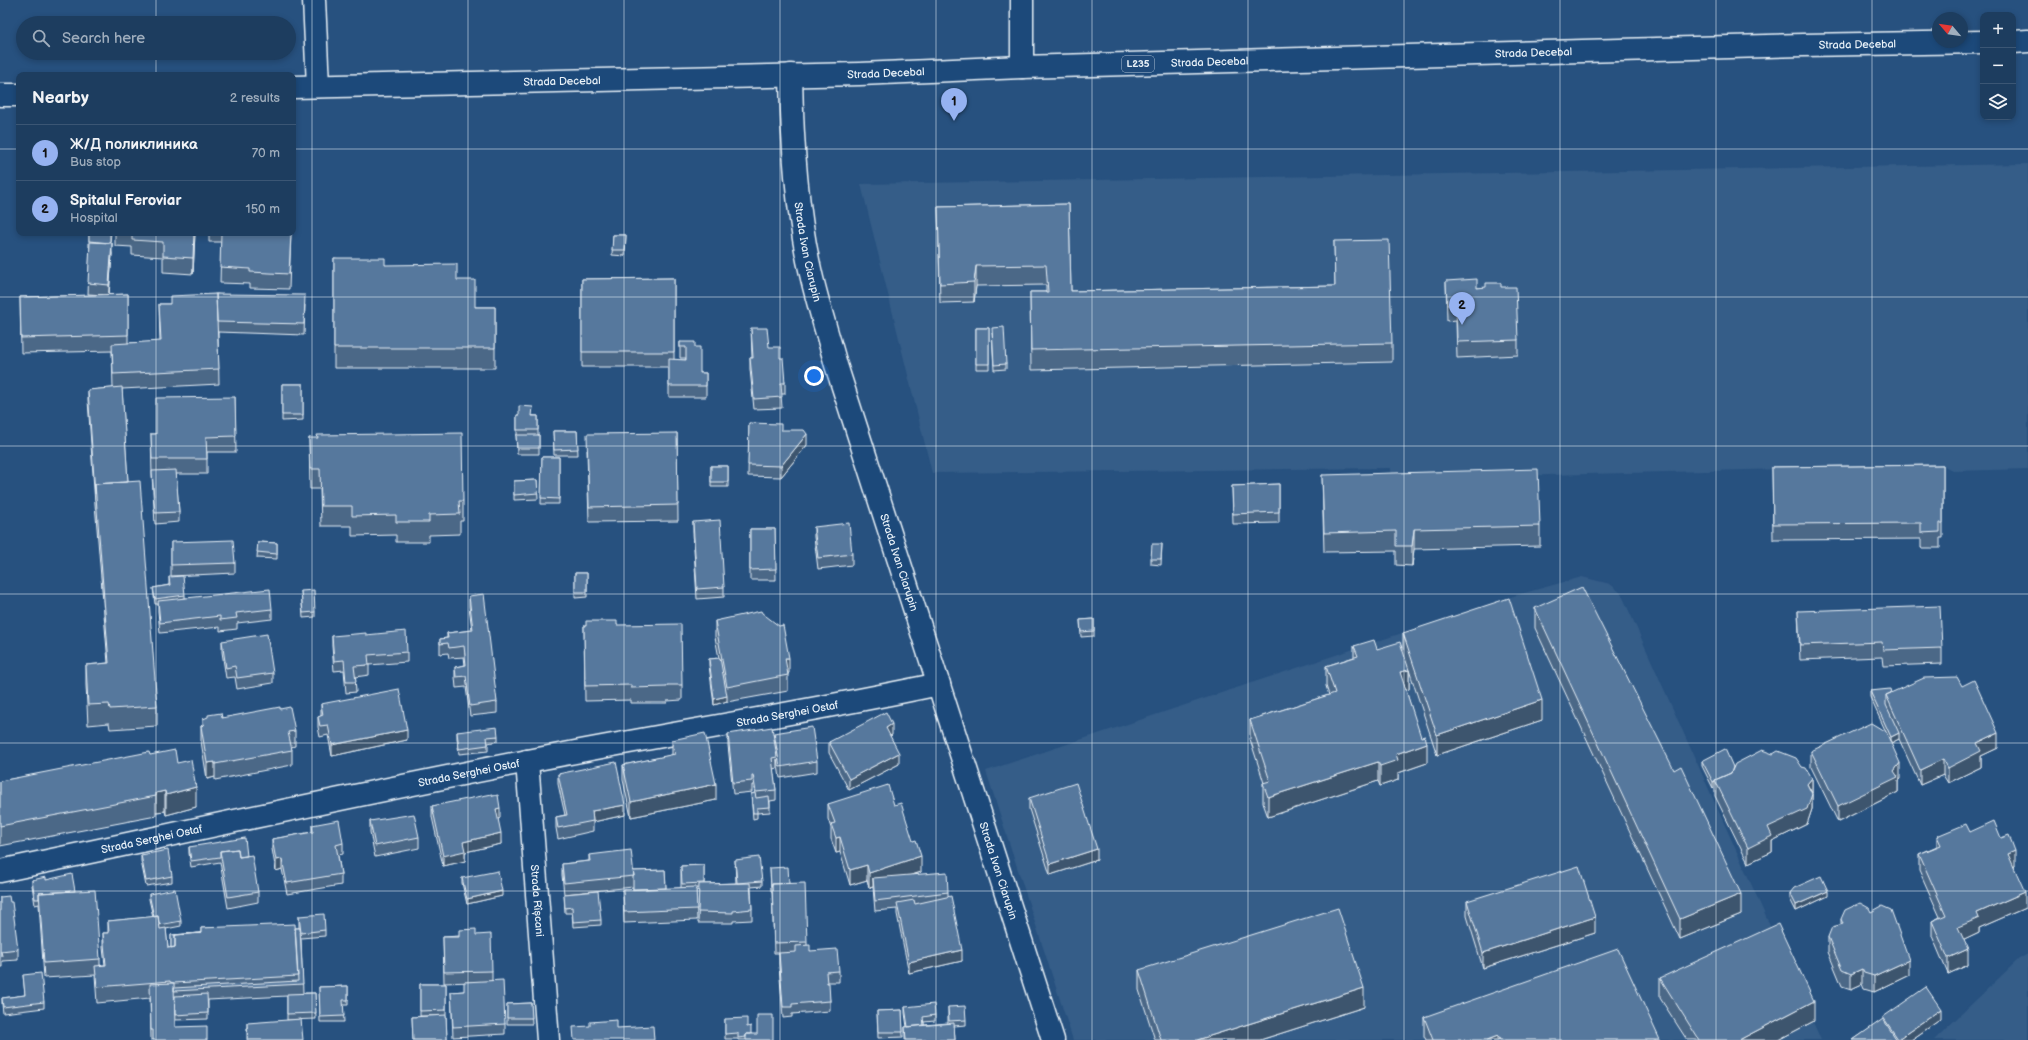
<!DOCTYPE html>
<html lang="en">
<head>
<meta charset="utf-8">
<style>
  body { margin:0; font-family:"Balsamiq Sans",sans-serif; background:#2a4868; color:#f1f3f6 }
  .controls { position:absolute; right:12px; top:12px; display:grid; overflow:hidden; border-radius:8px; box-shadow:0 2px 6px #0003 }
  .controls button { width:36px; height:36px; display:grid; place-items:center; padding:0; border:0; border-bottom:1px solid #3b5674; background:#1d3d5f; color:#f1f3f6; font:20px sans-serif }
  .compass { position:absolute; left:1932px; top:12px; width:36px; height:36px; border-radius:50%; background:#1d3d5f; box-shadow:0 2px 6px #0003; rotate:299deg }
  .you { position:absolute; left:814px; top:376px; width:14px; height:14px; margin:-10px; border:3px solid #fff; border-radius:50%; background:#1a73e8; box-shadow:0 0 0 6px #1a73e833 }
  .badge { display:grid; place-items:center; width:26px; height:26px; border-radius:50%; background:#95b2f1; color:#111; font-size:13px; font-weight:700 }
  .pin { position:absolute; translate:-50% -33px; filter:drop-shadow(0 1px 2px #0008) }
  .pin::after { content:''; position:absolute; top:21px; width:14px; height:12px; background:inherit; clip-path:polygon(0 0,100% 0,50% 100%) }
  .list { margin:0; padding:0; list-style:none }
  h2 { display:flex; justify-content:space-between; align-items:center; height:52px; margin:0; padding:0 16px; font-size:17px }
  h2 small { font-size:13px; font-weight:400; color:#a0aebd }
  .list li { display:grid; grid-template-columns:26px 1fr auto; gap:12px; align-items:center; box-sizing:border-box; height:56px; padding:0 16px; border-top:1px solid #3b5674 }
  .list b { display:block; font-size:15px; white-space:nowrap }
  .list p { margin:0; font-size:13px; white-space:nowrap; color:#a0aebd }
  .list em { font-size:13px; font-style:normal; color:#a0aebd }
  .icon { flex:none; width:22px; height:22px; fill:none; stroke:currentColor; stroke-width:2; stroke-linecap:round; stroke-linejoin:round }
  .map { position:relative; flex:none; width:2028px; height:1040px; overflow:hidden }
  .search { position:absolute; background:#1d3d5f; box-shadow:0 2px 6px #0003; left:16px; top:16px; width:280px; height:44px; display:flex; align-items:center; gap:10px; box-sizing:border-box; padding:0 14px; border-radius:22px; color:#a0aebd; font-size:15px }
  .panel { position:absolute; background:#1d3d5f; box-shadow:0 2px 6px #0003; left:16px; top:72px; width:280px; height:164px; border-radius:8px }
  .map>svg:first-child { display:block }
</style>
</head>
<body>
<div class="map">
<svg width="2028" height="1040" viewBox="0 0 2028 1040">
  <rect width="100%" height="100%" fill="#27517f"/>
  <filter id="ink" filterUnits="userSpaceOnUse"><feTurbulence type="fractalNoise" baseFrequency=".025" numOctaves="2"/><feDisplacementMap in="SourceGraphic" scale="8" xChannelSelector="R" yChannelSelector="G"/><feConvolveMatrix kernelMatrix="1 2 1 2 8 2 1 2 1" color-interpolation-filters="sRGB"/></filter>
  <g filter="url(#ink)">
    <path fill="#355d88" d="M2028,164V469L1953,471L1943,465L1390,479V468L932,473L861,184Z
      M1582,577L1610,584L1621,593L1821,1040H1073L986,771L1517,595Z
      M2028,954V1040H1934L2019,959Z"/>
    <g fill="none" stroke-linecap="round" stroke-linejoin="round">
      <g stroke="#e8f1f8" stroke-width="25">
        <g id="minor">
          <path d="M314,0L318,86"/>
          <path d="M1022,0V67"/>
          <path id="s1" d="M791,75C792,141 796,210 811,274C818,305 828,335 836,365L1053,1040"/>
          <path id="s2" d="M527,761L548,1040"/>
          <path id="s3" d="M0,871C176,834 352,795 528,761C665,734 803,713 939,684"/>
        </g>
      </g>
      <g stroke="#e8f1f8" stroke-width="25">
        <g id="major">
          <path d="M2013,42L2028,41"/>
          <path id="s4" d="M293,87L860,74L1022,67L1546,52L1803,45L1983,42"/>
          <path d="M0,95H19"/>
        </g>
      </g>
      <use href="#minor" stroke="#1f4a7a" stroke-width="22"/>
      <use href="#major" stroke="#1f4a7a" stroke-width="22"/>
    </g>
    <path fill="#4b6787" stroke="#e8f1f8" d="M1069,204L1071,291L1335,286L1334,241L1392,343V362L1031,370L1030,292H1046V285L976,286L974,302L940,303L938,207Z
      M89,233H111L110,243L112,254L109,295L128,294V343L160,342L159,304H170L216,294L305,305L304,335L218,332L219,384L122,389L128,482L157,706V726L110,729L109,723L88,725L86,685V665L108,663L95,504L88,400V390L113,388L112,351L21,353L20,297L103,295L88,294L90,247H89Z
      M115,233H195L193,274L163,272V257L132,255V247L115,246Z
      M209,233H291L289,289L250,288V284L220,283L221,242H209Z
      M613,235H626L625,256L612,255Z
      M334,258L385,265L475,307H495V368H334Z
      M674,278V360H686V358H680V342L695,347L700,373H706V397H669V367H582V279Z
      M1446,281L1477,288L1501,287L1518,340V355L1457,358L1456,320L1447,321Z
      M751,328L769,347L780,358L785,383V394H781L782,408L754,409L750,369V358H752Z
      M976,328H989V369H976Z
      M992,333L1006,364V369L994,370Z
      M282,384H303V420L282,421Z
      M235,397L236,452H207V474H176L179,512V522L155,524L152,475L151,434H156Z
      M517,415L538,416V435H539V454H517L516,435H517Z
      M749,423L781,430L807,445L781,477L748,476Z
      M553,431H577L578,455H554Z
      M677,433L678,521L589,522L587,450Z
      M309,438L463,501V521H460V534L429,535V542H396V535L352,536V526H321L320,489H310Z
      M542,457H559V504H541Z
      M1943,465V538H1940V548H1921V539L1773,540L1772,467Z
      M711,466H728V487H711Z
      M1322,475L1540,526V546L1414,549L1412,566L1396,565V551L1324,552Z
      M537,480L538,499L514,500V481Z
      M1279,484V523L1233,524L1232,486Z
      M693,522L724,587V597L697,599L693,532Z
      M814,527L852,554V565L818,569L814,537Z
      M750,529H775L776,580H750Z
      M171,542L235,563V573L171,576Z
      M258,542L277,543V559L257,558Z
      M1162,544L1161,565L1151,564V559Z
      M575,573H587V597L575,598Z
      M169,577L185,595V598L272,609V619L237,623V629L220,631V627L160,633L158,611V604H155L153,588L169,585Z
      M301,591L315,612V617L303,618Z
      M469,596L497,702V713L470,716L466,687L456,688L455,677V667L465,665L464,657L449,658L448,653L440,654V639L447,638V633L472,630L469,607Z
      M1535,608L1674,770L1741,914L1680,939L1535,628Z
      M1798,611L1942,648V664L1883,666L1882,657L1800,660Z
      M1094,619V636L1081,637L1080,620Z
      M715,621L789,673H788V691L727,702V701L714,705L709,665V659L719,658L715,637Z
      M617,625L682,685V700L667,701V703H631V700L585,701L584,626Z
      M1403,633L1542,720L1437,755L1409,670V689L1406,690L1427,763L1398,773V780L1380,786L1378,781L1268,817L1263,803V783H1264L1250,739V720L1329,695L1326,686V666L1354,657V646L1377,649L1403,651Z
      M332,636L407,652V662L369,665V675L355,677L356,692L346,693L344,670L334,671L332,646Z
      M222,641L273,673V683L237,689L235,677L226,678L222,652Z
      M1870,691L1891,693L1998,748L1981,756V767L1948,783L1943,775L1920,785L1899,739L1891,743L1870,697Z
      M321,704L407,740L332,756L328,735L320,737L318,727V717L321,716Z
      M280,709L295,731V746L291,747L292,750V765L215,780V777L207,779L201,741V726L203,725V719L222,718Z
      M457,732L498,736V741L488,743V751L459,754L457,738Z
      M774,733L817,761V772L780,778L777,759V768L773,769L776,790V800L770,801V812L757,813V818L753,819L751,794L755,793L753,785H752V792L733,794L728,745V734L774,740Z
      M892,735L890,736L899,764L849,790L829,753V742Z
      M672,740L716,800L631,817L623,780V765L672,755Z
      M1811,751L1900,779L1898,780V792L1838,822L1811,767Z
      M150,755L177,763L196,807L166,815L165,811L156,812V816L0,846V781Z
      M1702,761L1733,767H1802L1812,778V809L1807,824L1772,841V852L1748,863L1715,796V786L1713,788L1702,766Z
      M558,774L625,815L593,822V831L558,839L556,828V817L565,815L558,784Z
      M493,796L500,818L498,819L501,844L465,852V861L443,866L432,817V806Z
      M1029,798L1097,860L1050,875L1029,809Z
      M828,804L894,805L921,872L911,875L948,892V896L962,961L909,973L897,914V909L875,911L873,887L869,888L867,880L850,885L840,852L836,853L831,839V828L828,819Z
      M370,821L419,837V848L375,857L370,832Z
      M312,825L343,843V854L338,855L341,874V885L287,894L282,869L276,871L272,849V839L312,832Z
      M1970,832L2001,838L2015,866L2014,867L2025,908L1979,928V933L1964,940L1968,965L1948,974L1932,936V921L1940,917L1919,870V854L1937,846V836Z
      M189,847L247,856L258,892V902L228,908L220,862L191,867L189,853Z
      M141,855L172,876V882L146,886L141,861Z
      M589,855L633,871L665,870L666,889L681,888V866L704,865V884L736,883L735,860L762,881V886L751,887L752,909V920L733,921V923H698L699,889H696L697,920L624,923L623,890H633V887L564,894L562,875V864L589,861Z
      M770,868L789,883L807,942V945L810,951L839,971V982H827L830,1001V1011L792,1014V1017L783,1018L779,964V953H774L772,891H771Z
      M462,878L502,896L467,904L462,883Z
      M32,880H46L75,891L100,959V965H105L103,948V933H108V921L153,917L149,899V894L181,921V926L166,929L168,948H171V935L201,933V928H299V916L325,930V936L301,938L303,993H315L316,1019L287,1020V996L208,1000V1019L175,1020V1027L207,1040H151L150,998L97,1003L95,975L44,978L39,904L35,905L32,885Z
      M1790,893L1828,896L1796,911L1790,899Z
      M564,894L601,920V925L573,927L572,913H565Z
      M0,897L18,949V960L2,961V967H0Z
      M1467,901L1595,933L1483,968L1467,916Z
      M1871,912L1909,975L1874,992L1864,989L1862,984L1851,989L1842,986L1828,952V937L1841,924V919Z
      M476,935L492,971V981L505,1024V1034L453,1037L451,992L464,991L472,982L444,983L443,937Z
      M1139,970L1364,1007L1260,1040H1155L1139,990Z
      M23,975L44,1002V1008L3,1013L2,1004V998L25,995Z
      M1660,978L1814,1021L1778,1040H1687L1660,998Z
      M420,984H446V1016L447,1040H413L412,1017L436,1016H420Z
      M348,986V1005H343L344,1022H320L319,987Z
      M531,1003L532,1024H507V1004Z
      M905,1007L935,1015V1021L924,1022V1025L948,1023V1007L966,1020V1025L954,1026L955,1040H905V1027H907L905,1013Z
      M902,1010L903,1037L878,1038L877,1011Z
      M1424,1017L1660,1040H1426L1424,1036Z
      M1883,1017L1941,1019L1911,1040H1853L1883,1020Z
      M725,1019L747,1027L751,1034L773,1040H738V1039H725Z
      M247,1023L303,1040H247Z"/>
    <path fill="#3d546e" stroke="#e8f1f8" d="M194,233H195L193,274V258Z
      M112,243V254L109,295V285Z
      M976,266V286L974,302V282Z
      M807,434V445L781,477V466Z
      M1414,529V549L1412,566V546Z
      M785,658H789V673L785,674Z
      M1409,670V689L1400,692V672Z
      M727,696V701L714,705V699Z
      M1542,700V720L1437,755V735Z
      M892,724V735L886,738V728Z
      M407,730V740L332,756V745Z
      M1899,733V739L1891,743V737Z
      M1998,733V748L1981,756V767L1948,783V768L1977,743Z
      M1427,743V763L1398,773V780L1380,786V766L1396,754Z
      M899,753V764L849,790V779Z
      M1943,759V775L1920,785V770Z
      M215,762V777L207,779V763Z
      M1378,762V781L1268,817V797Z
      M1900,763V779L1898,780V792L1838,822V806L1894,771Z
      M1812,778V793L1807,784Z
      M1715,781V786L1713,788V782Z
      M716,784V800L631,817V802Z
      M196,787V807L166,815V795Z
      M165,791V811L156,812V793Z
      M1812,794V809L1807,824L1772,841V852L1748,863V848L1768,827Z
      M625,805V815L593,822L592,811Z
      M500,808V818L496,820V809Z
      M501,833V844L465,852V861L443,866V856L463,842Z
      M840,837V852L836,853V838Z
      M1097,849V860L1050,875V864Z
      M2015,851V866L2008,869V854Z
      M921,856V872L874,887L873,878V887L869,888V873Z
      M282,859V869L276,871V860Z
      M867,865V880L850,885V870Z
      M502,891V896L467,904V899Z
      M1828,891V896L1796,911V905Z
      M2025,892V908L1979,928V933L1958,943V927L1977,913Z
      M1741,894V914L1680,939V919Z
      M1595,917V933L1483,968V953Z
      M1968,949V965L1948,974V958Z
      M962,950V961L909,973V962Z
      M1909,960V975L1874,992V976Z
      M1862,969V984L1851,989V974Z
      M1364,988V1007L1260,1040H1197Z
      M1814,1001V1021L1778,1040H1739Z
      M1941,1009V1019L1911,1040H1898V1039Z
      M1498,1036V1040H1487Z"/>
    <path fill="#57789d" stroke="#e8f1f8" d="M1069,204L1071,291L1335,286L1334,241L1389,240L1392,343L1031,350L1030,292H1048L1046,265L976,266L974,282L940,284L938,207Z
      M89,233H110V243L89,241Z
      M132,233H194L193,258L163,256V242L132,240Z
      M221,233H291L289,274L250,272V269L220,267Z
      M613,235H626L625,250H612Z
      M90,242L112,243L109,285L88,283Z
      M334,258H385V265L457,264V280H475V307H495V348H334Z
      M674,278V352H582V279Z
      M1477,279V288L1486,287V283H1501V287H1516L1518,340L1457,342L1456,305H1447L1446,281Z
      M128,294V335L21,338L20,297Z
      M216,294L219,369L113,374L112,344L161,341L159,304H170V296Z
      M216,294L305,295L304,324L217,322Z
      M1004,327L1006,364L994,365L992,328Z
      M751,328H767L769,347H780V358H783L785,383H781L782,397L754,399L750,358H753Z
      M976,328H989V364H976Z
      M680,342H695V347H700V373H706V386H669V359L686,360V347H680Z
      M282,384H303V415H282Z
      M122,387L128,482L95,484V494L88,390Z
      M235,397L236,436L206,437L207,459H152L151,434H156V398Z
      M519,406L533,407L532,416H538V430H517V415H519Z
      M749,423L781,424V430H804L807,434L781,466L748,465Z
      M553,431H577L578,449L554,450Z
      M462,433L463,501H459L460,514L429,515V522H396V515L352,516V506H321L320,469H310L309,438H318L317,435Z
      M677,433L678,505L589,507L587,434Z
      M516,435H539V448H517Z
      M542,457H559V499L541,498Z
      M1943,465V523H1940V532L1921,533V523L1773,524L1772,467Z
      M711,466H728V482H711Z
      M1538,469L1540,526L1414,529L1412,546H1396V531L1324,533L1322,475Z
      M176,470L179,512L155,513L152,471Z
      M537,480L538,493L514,495V481Z
      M140,481L157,706L110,709L109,704L88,705L86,665L109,663L95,484Z
      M1279,484V512L1233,514L1232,486Z
      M720,520L724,587L697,589L693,522Z
      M849,523L852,554L818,558L814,527Z
      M750,529H775L776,569L750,570Z
      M233,540L235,563L171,565V542Z
      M258,542L277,543V554L257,552Z
      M1152,544H1162L1161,559H1151Z
      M575,573H587V592H575Z
      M183,576L185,595L155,599L153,588L170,585L169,577Z
      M1582,587L1674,770L1681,766L1741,894L1680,919L1535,608Z
      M270,589L272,609L236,613L237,618L220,620V616L160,623L158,601Z
      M314,590L315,612L303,613L301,591Z
      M484,594L497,702L470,706L466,676L456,677L455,667L466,665L464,646L449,648L448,643L440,644V639L448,638L447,633L473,630L469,596Z
      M1509,598L1542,700L1437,735L1403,633Z
      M1940,606L1942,648L1883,650L1882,642L1800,645L1798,611Z
      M761,611L762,613L779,626L783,625L789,658H785L788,675L727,687L715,621Z
      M1094,619V631L1081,632L1080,620Z
      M586,621H617V625L681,624L682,685H667V687L631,688V685L585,686L584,626H586Z
      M406,631L407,652L368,655L369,665L354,666L356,682H346L344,660L334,661L332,636L366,633V635Z
      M267,634L273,673L237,678L235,666L226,668L222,641Z
      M1374,640L1377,649L1400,642L1409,670L1400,672L1421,737L1425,736L1427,743L1396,754L1398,760L1380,766L1378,762L1268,797L1263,783L1270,781L1250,720L1335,693L1326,666L1358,656L1354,646Z
      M720,658L727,696L714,699L709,659Z
      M1957,677L1962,686L1974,680L1998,733L1977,743L1981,751L1948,768L1943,759L1920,770L1886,695L1924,678Z
      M399,689L407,730L332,745L328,725L320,726L318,717L323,715L321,704Z
      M1890,689L1891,693L1886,695V705L1899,733L1891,737L1870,691Z
      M280,707V709L290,707L295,731L288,732L292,750L215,764V762L207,763L201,726L204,725L203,719L208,717V715L221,713L222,718Z
      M886,712L892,724L886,728L899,753L849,779L829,742Z
      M1871,723L1886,732L1900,763L1894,771L1898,777L1838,806L1811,751Z
      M497,727L498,736L487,737L488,745L459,749L457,732Z
      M772,727L777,757L772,758L776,790L756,792L753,775H752V781L733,783L728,734Z
      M812,727L817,761L780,767L774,733Z
      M705,733L716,784L631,802L623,765L675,754L672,740Z
      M1725,749L1733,767L1731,773L1715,780V781L1713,782L1702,761Z
      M175,750L177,763L191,760L196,787L166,795L165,791L156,793V796L0,826V781L149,752L150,755Z
      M1762,750L1773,754L1778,751L1796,758L1802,767L1806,768L1812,778L1807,784L1812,794L1807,809L1768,827L1772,836L1748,848L1715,780L1731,773L1735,764Z
      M616,762L625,805L592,811L593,821L558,828L556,817L567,815L558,774Z
      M1076,783L1097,849L1050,864L1029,798Z
      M888,785L894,805L901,803L913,841L916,840L921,856L869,873L867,865L850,870L840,837L836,838L831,824L835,823L828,804Z
      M755,793L756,798L769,796L770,807L757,808V813H753L751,794Z
      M492,794L493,796L498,795L500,808L496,809L501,833L463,842L465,851L443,856L432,806Z
      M414,814L419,837L375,846L370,821Z
      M339,820L343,843L336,845L341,874L287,883L282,859L276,860L272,839L313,832L312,825Z
      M1994,821L2001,838L2009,835L2015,851L2008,854L2025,892L1977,913L1979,918L1958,927L1968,949L1948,958L1932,921L1946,915L1919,854L1941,845L1937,836L1966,824L1970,832Z
      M245,838L247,856L239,857L238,849L220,851V857L191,861L189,847Z
      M238,849L239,857L252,855L258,892L228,897L220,851Z
      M168,850L172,876L146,881L141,855Z
      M631,850L634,876L564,883L562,864L590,861L589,855Z
      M759,857L762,881L737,883L735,860Z
      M704,865V883L682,884L681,866Z
      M1579,866L1595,917L1483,953L1467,901Z
      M788,867L789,883L772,884V886H771L770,868Z
      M665,870L666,888L633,889V876H634L633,871Z
      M498,871L502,891L467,899L462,878Z
      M947,872L948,892L875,901L873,878Z
      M72,874L75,891L39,893V899H35L32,880L46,877V880Z
      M1821,876L1828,891L1796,905L1790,893L1794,888Z
      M750,883L752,909L733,911V913L698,912L699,884Z
      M805,883L807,942L774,943L772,884Z
      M696,887L697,909L624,912L623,890Z
      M175,889L181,921L159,925L158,916L154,917L149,894Z
      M95,890L100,959L44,963L39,893Z
      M598,891L601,920L573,922L572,907L565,908L564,894Z
      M9,896L10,902H12L18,949L1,951L2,956L0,957V897Z
      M951,896L962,950L909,962L897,903L914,900L915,904Z
      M1860,903L1869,908L1871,912L1882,906L1891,910L1909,960L1874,976L1864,973L1862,969L1851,974L1842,970L1828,937L1832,927L1843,924L1841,919L1845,910Z
      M1338,908L1364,988L1197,1040H1161L1139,970Z
      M324,914L325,930L301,933L299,916Z
      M158,916L160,929L166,928L168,948L175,947V935L201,933V928L295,924L298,976L174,983L170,982V981L97,987L95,966L106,965L103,933H109L108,921Z
      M1778,924L1814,1001L1739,1040H1699L1660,978Z
      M295,928H300L303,984L174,991V988L298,981Z
      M476,929V935L491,934L492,971L444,972L443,937H459V930Z
      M201,933L175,935V947L171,948V935Z
      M810,945V951L837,949L839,971L826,972L827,983H829L830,1001L792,1004V1007H783L779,953L796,952V946Z
      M1618,949L1660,1040H1500L1498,1036L1487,1040H1433L1424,1017Z
      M41,973L44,1002L3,1007L2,998L25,995L23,975Z
      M503,980L505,1024L453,1027L451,992L464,991V982Z
      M174,983L175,1027L207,1026V1040H153V1030H151L150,984Z
      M420,984H446V1010L420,1011Z
      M348,986V1000H343L344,1016L320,1017L319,987Z
      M1926,987L1941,1009L1898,1039L1883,1017Z
      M315,993L316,1013L287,1014V994Z
      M207,994L208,1013L175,1015V996Z
      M531,1003L532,1018H507V1004Z
      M934,1004L935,1015L923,1017L924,1025L908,1027L905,1007Z
      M965,1006L966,1020L949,1021L948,1007Z
      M902,1010L903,1032H878L877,1011Z
      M446,1015L447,1040H413L412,1017Z
      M757,1015H773V1040H746V1034H757Z
      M747,1018V1027L751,1026V1034H746V1037L738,1038V1033L725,1034V1019Z
      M301,1019L303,1040H248L247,1023Z
      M1883,1019L1897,1040H1853Z
      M617,1020V1028L653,1026L654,1040H574L573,1027L590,1026V1022Z
      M954,1023L955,1040H906L905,1027Z"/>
  </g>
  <path fill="none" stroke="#e8f1f8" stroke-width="1" stroke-opacity="0.55" d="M156,0V23M312,0V1040M468,0V1040M624,0V1040M780,0V1040M936,0V1040M1092,0V1040M1248,0V1040M1404,0V1040M1560,0V1040M1716,0V1040M1872,0V1040M156,53V75M0,149H19M293,149H2028M156,233V1040M0,297H2028M0,446H2028M0,594H2028M0,743H2028M0,891H2028"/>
  <g text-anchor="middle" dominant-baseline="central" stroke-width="3" stroke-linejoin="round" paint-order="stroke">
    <rect fill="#1f4a7a" stroke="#acbfd2" stroke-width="1" x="1122" y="56" width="32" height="16" rx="3"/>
    <g font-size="10" font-weight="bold" fill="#e8f1f8">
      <text x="1138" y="64">L235</text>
    </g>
    <g font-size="11" fill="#e8f1f8" stroke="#1f4a7a">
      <text stroke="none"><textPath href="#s4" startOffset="1565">Strada Decebal</textPath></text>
      <text stroke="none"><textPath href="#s4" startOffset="1241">Strada Decebal</textPath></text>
      <text stroke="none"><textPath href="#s4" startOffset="917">Strada Decebal</textPath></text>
      <text stroke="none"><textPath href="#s4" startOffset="593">Strada Decebal</textPath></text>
      <text stroke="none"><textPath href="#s4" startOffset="269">Strada Decebal</textPath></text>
      <text stroke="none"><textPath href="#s1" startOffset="178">Strada Ivan Ciarupin</textPath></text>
      <text stroke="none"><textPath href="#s1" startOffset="502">Strada Ivan Ciarupin</textPath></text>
      <text stroke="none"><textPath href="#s3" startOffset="803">Strada Serghei Ostaf</textPath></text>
      <text stroke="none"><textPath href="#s3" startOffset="479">Strada Serghei Ostaf</textPath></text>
      <text stroke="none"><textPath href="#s3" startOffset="155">Strada Serghei Ostaf</textPath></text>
      <text stroke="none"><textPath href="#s1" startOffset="826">Strada Ivan Ciarupin</textPath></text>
      <text stroke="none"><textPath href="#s2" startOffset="140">Strada Rîșcani</textPath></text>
    </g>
  </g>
</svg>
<div class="controls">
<button>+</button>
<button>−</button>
<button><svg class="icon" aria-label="layers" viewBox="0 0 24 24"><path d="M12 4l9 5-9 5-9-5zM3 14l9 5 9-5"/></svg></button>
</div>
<svg class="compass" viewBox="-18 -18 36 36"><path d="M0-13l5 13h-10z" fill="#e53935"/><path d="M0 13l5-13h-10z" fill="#a0aebd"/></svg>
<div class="you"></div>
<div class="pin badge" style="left:954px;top:121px">1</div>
<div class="pin badge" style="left:1462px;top:325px">2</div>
<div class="search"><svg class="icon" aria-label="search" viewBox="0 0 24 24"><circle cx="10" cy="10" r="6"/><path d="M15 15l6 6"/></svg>Search here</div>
<section class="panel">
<h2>Nearby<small>2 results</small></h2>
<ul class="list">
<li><span class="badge">1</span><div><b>Ж/Д поликлиника</b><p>Bus stop</p></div><em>70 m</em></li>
<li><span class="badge">2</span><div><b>Spitalul Feroviar</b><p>Hospital</p></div><em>150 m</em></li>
</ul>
</section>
</div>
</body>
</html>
